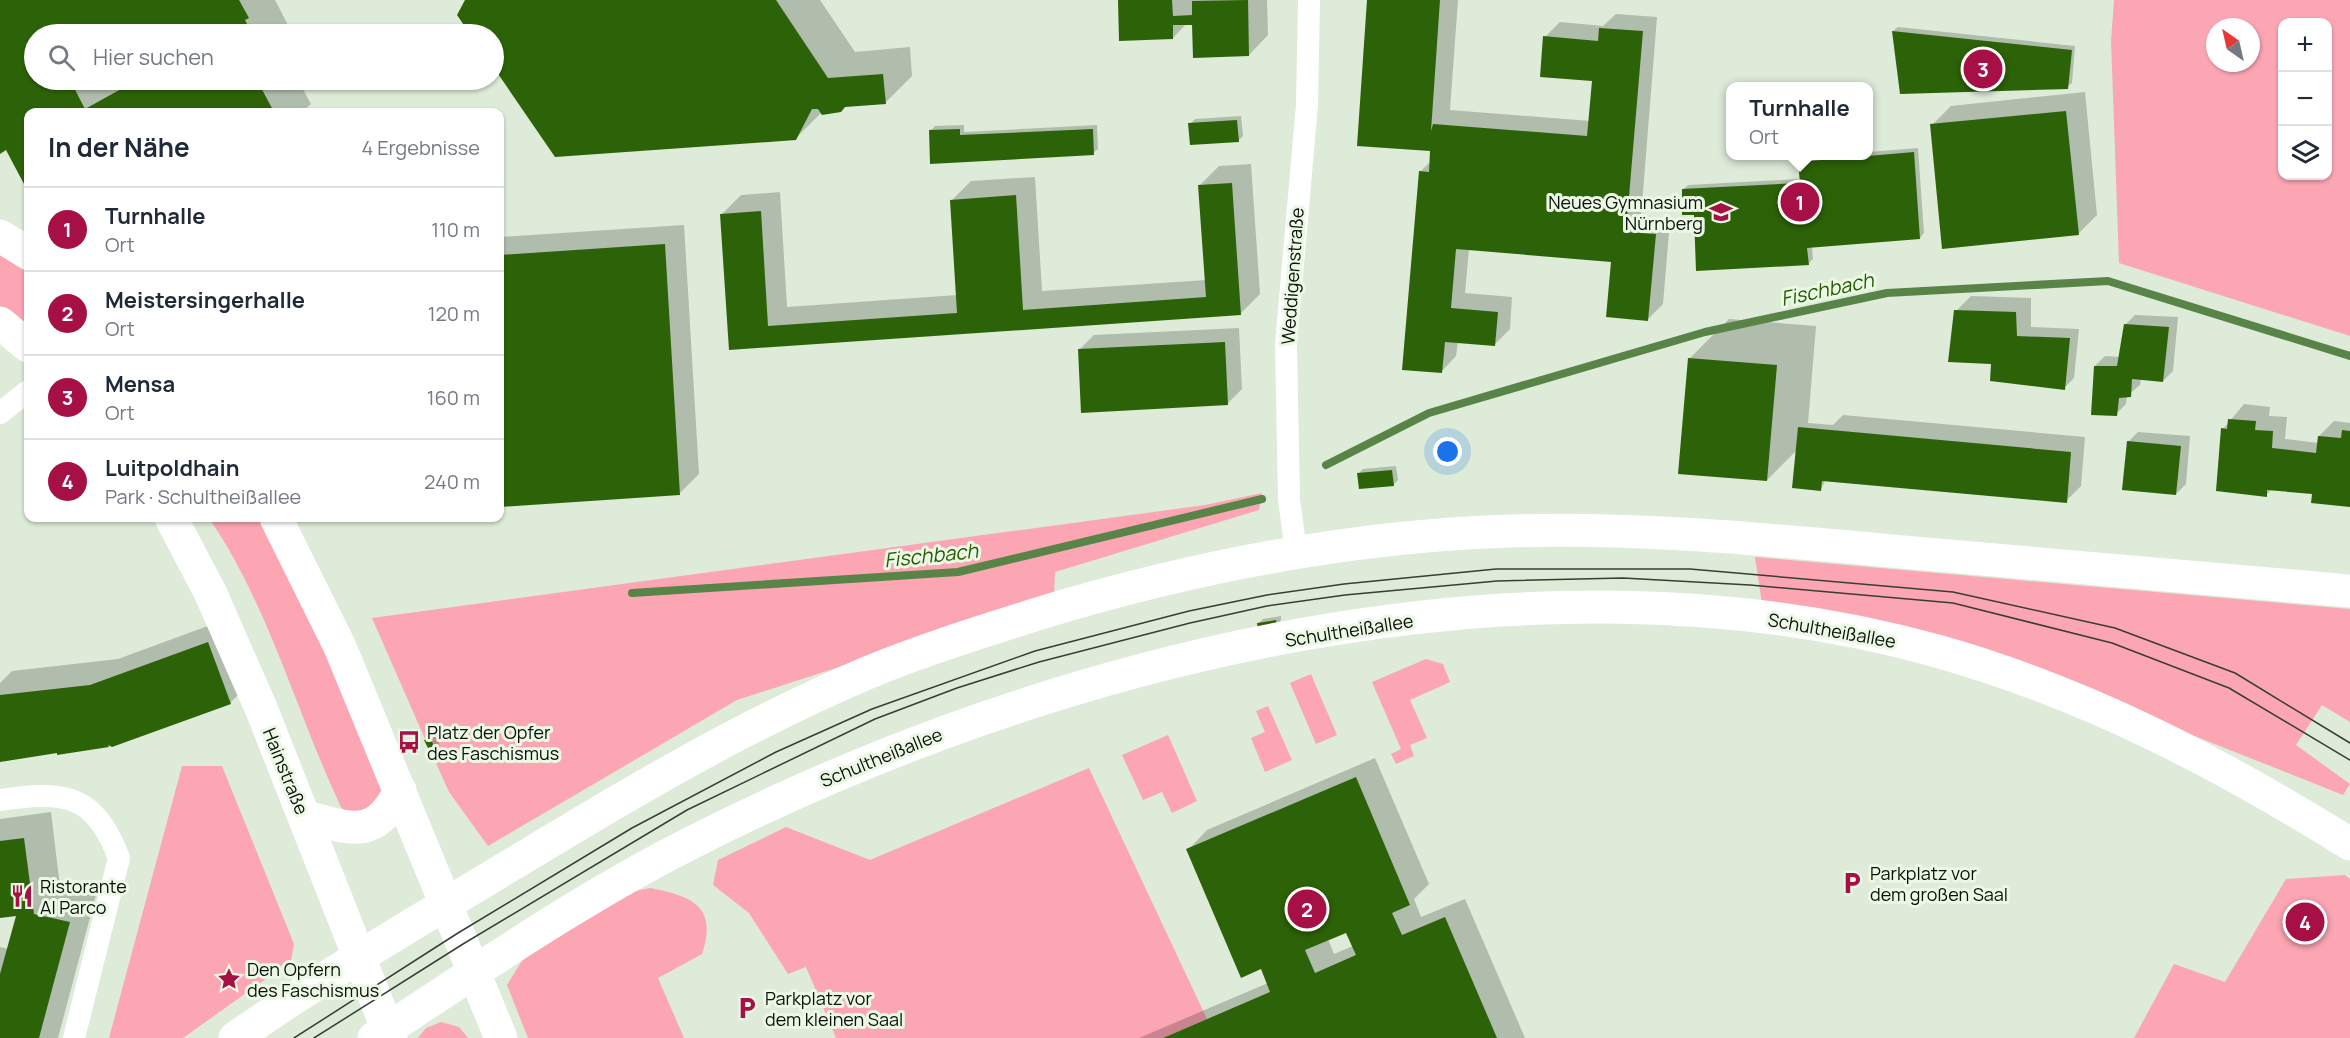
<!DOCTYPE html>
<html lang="de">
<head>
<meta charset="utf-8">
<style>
  body { margin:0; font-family:Manrope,sans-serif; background:#f2f2f3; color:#1f2937 }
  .controls { position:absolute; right:18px; top:18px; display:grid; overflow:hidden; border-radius:12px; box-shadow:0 2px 4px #0004 }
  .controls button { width:54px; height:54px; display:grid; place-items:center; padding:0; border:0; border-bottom:2px solid #e0e1e3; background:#fff; color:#1f2937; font:30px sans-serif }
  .compass { position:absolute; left:2206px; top:18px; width:54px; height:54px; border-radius:50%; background:#fff; box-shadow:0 2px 4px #0004; rotate:326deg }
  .you { position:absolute; left:1448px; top:452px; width:21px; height:21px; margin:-15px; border:4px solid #fff; border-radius:50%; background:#1a73e8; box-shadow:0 0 0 9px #1a73e833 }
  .badge { display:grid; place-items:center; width:39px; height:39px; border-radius:50%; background:#a61045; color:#fff; font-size:20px; font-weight:700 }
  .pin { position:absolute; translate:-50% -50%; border:3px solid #fff; box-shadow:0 2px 6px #0006 }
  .popup { position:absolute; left:1726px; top:82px; width:147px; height:78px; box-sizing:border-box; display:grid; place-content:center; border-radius:12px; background:#fff; filter:drop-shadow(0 2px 4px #0005); font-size:20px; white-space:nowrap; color:#747a83 }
  .popup b { font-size:22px; color:#1f2937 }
  .popup::after { content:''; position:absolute; left:50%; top:100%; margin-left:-12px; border:12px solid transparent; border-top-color:#fff }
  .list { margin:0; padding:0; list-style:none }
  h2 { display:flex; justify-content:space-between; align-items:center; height:78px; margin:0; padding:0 24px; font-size:26px }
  h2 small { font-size:20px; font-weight:400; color:#747a83 }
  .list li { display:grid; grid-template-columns:39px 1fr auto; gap:18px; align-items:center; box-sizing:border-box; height:84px; padding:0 24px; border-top:2px solid #e0e1e3 }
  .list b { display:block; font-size:22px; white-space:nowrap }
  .list p { margin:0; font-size:20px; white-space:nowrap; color:#747a83 }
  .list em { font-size:20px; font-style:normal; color:#747a83 }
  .icon { flex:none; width:33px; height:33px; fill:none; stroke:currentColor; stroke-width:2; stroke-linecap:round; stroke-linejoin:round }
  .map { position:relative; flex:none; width:2350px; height:1038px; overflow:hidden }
  .search { position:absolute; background:#fff; box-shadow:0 2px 4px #0004; left:24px; top:24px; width:480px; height:66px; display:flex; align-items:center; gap:15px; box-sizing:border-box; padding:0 21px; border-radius:33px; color:#747a83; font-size:22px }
  .panel { position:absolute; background:#fff; box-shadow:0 2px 4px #0004; left:24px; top:108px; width:480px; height:414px; border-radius:12px }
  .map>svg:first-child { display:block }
</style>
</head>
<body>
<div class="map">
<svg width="2350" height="1038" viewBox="0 0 2350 1038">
  <rect width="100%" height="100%" fill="#ddebd8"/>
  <path fill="#fca6b4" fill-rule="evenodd" d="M2114,0H2350V336L2119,263L2111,41ZM2282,22H2328V176H2282ZM2215,27H2251V63H2215Z
    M0,255L28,273V333L0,309Z
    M1262,493L1259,510L1055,572L1054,597L737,700L488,846L449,792L432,754L436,751L430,737L425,739L372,618L1205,505Z
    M209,518H259L314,626L383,788L375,812H345L340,805C295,709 269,606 209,518Z
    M1755,557L2350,609V722L2322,705L2296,745L2350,784L2343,795L2162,723L1762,604Z
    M1426,659L1443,664L1450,682L1410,700L1427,738L1410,745L1414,756L1396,764L1391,754L1401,749L1372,682Z
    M1311,674L1337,735L1316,744L1290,683Z
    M1268,706L1292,760L1265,772L1251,738L1265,732L1256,711Z
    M1168,735L1197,801L1172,813L1162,792L1143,800L1122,755Z
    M182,766H222L294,944L291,961L183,1038H109Z
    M1089,768L1207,1019L1163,1038H836L806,967L788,974L749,913L713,885L718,860L786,827L870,860Z
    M2345,875L2350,879V1038H2134L2174,964L2225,982L2286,879Z
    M650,888C692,896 718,906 702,954L658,978L684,1038H528L507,985L523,959L631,892Z
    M441,1022L459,1027L468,1038H418L426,1028Z"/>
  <path fill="#0003" fill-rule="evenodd" d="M0,0H275L288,25L283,30L285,34H34V80H111L113,83L119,80H298L311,104L302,112H28V180L25,182L7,148L0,152Z
    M466,0H820L855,52L910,47L912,76L885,103L846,106L822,112L795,139L555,155L494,66V34H472L459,15Z
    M1119,0H1267L1268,35L1249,55L1194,23H1187L1173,38Z
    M1369,0H1458L1450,110L1590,121L1593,79L1545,37L1560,22L1603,26L1616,14L1657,17L1641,217L1670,220L1663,304L1648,319L1613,260L1469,249L1465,293L1512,297L1510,329L1495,344L1458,341L1456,356L1442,371L1420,172L1432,160L1433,146Z
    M1898,27L2075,46L2072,83L2067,87L1893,31Z
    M2085,92L2097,215L2078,234L1932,125L1951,106Z
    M1241,116L1243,136L1238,141L1190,124L1195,119Z
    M964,125V132L1097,125L1098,149L1093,153L932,162L930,131L935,126Z
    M1918,148L1924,233L1920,238L1812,246L1813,259L1808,264L1695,213L1684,189L1688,185L1801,179L1800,163L1804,158L1869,156V152Z
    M1251,164L1260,294L1240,314L730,349L721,215L741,195L780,192L787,307L957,295L951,201L971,181L1035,177L1042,291L1206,280L1200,185L1219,166Z
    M684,225L699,474L680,493L500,505V237Z
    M1971,296L2031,298V327L2079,329L2074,378L2064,388L2015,384V378L1993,363L1956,311Z
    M2135,315L2178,317L2173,371L2163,381L2141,378L2140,385L2127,396L2126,404L2116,414L2095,366L2105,356L2120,357L2125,325Z
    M1729,319L1816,326L1808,423L1833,425L1843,415L2085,437L2081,486L2066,501L1826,479L1821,489L1798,449L1767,480L1689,359Z
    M1239,328L1242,389L1227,404L1079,350L1094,335Z
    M2244,404L2270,407L2269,416L2287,417L2285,439L2318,443L2319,436L2334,421L2350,423V506L2313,490L2272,489L2266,495L2223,429Z
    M2138,432L2190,436L2186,484L2176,494L2128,442Z
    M1396,466L1398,480L1393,485L1359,473L1363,469Z
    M235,616L257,676L230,703L108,745L0,760V683L12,671L118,659Z
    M1281,616V620L1277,625L1258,624L1263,619Z
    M435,734L440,746L436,750L426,740Z
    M1375,758L1429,884L1414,899L1421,917L1465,899L1525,1038H1139L1268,983L1262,968L1188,850L1207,830ZM1347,931L1353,946L1334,954L1328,939Z
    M51,812L60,887L96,895L58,1038H0V947L8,949L18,914L0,917V819Z"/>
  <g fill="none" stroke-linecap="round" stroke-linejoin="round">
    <path stroke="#598447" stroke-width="8" d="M1326,465L1429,413L1705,332L1887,293L2108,281L2350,356
      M632,593L958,572L1262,499"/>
  </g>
  <path fill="#2d6308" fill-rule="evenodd" d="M0,0H239L249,18L245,20L252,34H34V80H70L85,109L132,83L130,80H263L258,82L274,112H28V182L24,184L6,150L0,154Z
    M465,0H776L828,78L883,74L886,104L845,107L841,112L822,115L818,109H812L796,140L555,157L494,68V34H470L457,15Z
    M1118,0H1172L1173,16L1192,15V1L1248,0L1249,56L1193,58L1192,25H1173V39L1119,41Z
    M1367,0H1440L1431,131L1433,124L1587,136L1592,81L1540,77L1543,36L1598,41L1599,28L1643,31L1626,232L1656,234L1648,321L1606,317L1611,262L1456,249L1451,308L1498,312L1495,346L1445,342L1442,373L1402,370L1419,171L1429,172L1430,151L1357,146Z
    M1892,31L2072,50L2068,89L1900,94Z
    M2066,111L2079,235L1942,249L1930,124Z
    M1237,120L1239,142L1190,145L1188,123Z
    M960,129V135L1093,129L1094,155L930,164L929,130Z
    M1914,152L1920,239L1807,248L1809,265L1696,271L1694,215H1682V189L1800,183L1798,162Z
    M1232,183L1241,315L729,350L720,214L761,211L768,326L957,313L950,200L1016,195L1023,310L1206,297L1198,185Z
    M665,244L680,495L500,507V255Z
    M1954,310L2016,312L2017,336L2070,338L2065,390L1990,381L1991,364L1948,362Z
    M2124,324L2169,327L2163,382L2132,379L2131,397L2119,398L2117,416L2091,415L2094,366H2117Z
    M1225,342L1228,405L1081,413L1078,349Z
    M1688,358L1777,365L1767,481L1678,474Z
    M2228,419L2256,421L2255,430L2273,431L2272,448L2316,453L2318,436L2341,438L2342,430L2350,431V507L2311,503L2312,494L2267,490V497L2216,491L2221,428L2227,429Z
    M1798,427L2071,452L2067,503L1822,481L1821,491L1792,488Z
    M2127,441L2181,446L2176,495L2122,490Z
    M1392,470L1394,486L1359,489L1357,473Z
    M1276,620L1277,626L1258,630L1257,623Z
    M208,642L231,704L112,747L108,745L109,747L57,755V753L0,762V695L90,685Z
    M430,737L436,751L431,754L424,740Z
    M1356,777L1410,905L1392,913L1402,935L1445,917L1497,1038H1163L1270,992L1261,969L1241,978L1186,849ZM1346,933L1356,955L1315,973L1305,950Z
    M24,838L34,914L70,922L39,1038H0V974L16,916L0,918V841Z"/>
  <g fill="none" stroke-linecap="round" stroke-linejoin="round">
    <path stroke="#fff" stroke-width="22" d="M0,413L28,391
      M1296,552L1289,499L1286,344L1307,105L1309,0
      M0,800C63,791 94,792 119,858L74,1038"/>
    <path stroke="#fff" stroke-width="33" d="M0,236L28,253
      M0,323L28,346
      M171,518L210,592L261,708L391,1038
      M276,518L340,647L501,1038
      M304,816C350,829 376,841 400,790
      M235,1038C327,974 425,917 521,859C633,791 745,725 867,673C925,649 987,630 1047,611C1198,566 1353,536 1510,531C1641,527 1772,540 1903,552C2052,566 2201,579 2350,591
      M374,1038C478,970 580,899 691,843C1056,657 1533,538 1937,651C2086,693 2220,763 2350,844"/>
    <path stroke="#373e34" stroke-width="1.5" d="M294,1038L458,933L632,828L776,752L872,709L1035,651L1189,611L1267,595L1344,584L1496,569H1690L1953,592L2115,628L2235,673L2350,743
      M314,1038L463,944L687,810L875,719L957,688L1039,662L1190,623L1267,606L1345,595L1497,581L1623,578L1750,585L1953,603L2112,643L2229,688L2350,760"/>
  </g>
  <defs>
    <g id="school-bare" transform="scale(1.8)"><path d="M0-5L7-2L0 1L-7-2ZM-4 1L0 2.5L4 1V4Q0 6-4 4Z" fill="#a61045" stroke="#ebf8e5" stroke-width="2.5" paint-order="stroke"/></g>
    <g id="bus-bare" transform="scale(1.8)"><path d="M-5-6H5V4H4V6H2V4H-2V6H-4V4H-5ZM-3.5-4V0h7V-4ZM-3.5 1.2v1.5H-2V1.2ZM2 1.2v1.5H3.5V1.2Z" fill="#a61045" stroke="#ebf8e5" stroke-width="2.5" paint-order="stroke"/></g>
    <g id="parking-bare" transform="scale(1.8)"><path d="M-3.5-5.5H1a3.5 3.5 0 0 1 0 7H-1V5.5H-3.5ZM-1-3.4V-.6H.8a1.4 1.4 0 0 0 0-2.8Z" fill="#a61045" stroke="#ebf8e5" stroke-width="2.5" paint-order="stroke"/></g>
    <g id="restaurant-bare" transform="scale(1.8)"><path d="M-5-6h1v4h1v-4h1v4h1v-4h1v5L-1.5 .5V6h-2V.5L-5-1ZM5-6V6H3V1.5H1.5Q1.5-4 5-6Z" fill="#a61045" stroke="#ebf8e5" stroke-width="2.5" paint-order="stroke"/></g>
    <g id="sight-bare" transform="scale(1.8)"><path d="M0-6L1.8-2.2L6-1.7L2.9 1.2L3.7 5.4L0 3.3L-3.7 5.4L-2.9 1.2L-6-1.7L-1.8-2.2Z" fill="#a61045" stroke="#ebf8e5" stroke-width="2.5" paint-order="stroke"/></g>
  </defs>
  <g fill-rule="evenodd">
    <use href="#school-bare" x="1721" y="212"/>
    <use href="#bus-bare" x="409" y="742"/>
    <use href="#parking-bare" x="1852" y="883"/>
    <use href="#restaurant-bare" x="22" y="896"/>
    <use href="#sight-bare" x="229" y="979"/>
    <use href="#parking-bare" x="747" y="1008"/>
  </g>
  <g text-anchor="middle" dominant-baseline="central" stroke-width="6" stroke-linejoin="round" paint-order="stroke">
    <g font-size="18" fill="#0b1009" stroke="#ebf8e5" text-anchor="start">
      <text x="1703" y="202" text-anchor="end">Neues Gymnasium<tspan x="1703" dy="21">Nürnberg</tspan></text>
      <text x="427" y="732">Platz der Opfer<tspan x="427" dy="21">des Faschismus</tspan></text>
      <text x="1870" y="873">Parkplatz vor<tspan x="1870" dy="21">dem großen Saal</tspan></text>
      <text x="40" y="886">Ristorante<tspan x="40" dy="21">Al Parco</tspan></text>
      <text x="247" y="969">Den Opfern<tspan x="247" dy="21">des Faschismus</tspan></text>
      <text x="765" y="998">Parkplatz vor<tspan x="765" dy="21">dem kleinen Saal</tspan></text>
    </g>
    <g font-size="18" fill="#0b1009" stroke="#ebf8e5">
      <text transform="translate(1292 276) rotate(-86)">Weddigenstraße</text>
      <text transform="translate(1349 630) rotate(-9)">Schultheißallee</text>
      <text transform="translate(1832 630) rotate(10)">Schultheißallee</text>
      <text transform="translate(881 757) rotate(-22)">Schultheißallee</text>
      <text transform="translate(286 771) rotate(68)">Hainstraße</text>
    </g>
    <g font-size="20" font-style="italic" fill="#265c00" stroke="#ebf8e5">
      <text transform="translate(1827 289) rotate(-12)">Fischbach</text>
      <text transform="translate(931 555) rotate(-6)">Fischbach</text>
    </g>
  </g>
</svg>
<div class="controls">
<button>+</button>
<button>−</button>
<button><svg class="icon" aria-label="layers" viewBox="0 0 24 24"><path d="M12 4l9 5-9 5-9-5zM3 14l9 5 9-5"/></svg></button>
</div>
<svg class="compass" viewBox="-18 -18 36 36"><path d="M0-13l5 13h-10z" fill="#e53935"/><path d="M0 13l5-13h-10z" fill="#747a83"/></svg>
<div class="you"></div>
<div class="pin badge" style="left:1800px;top:202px">1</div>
<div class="popup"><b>Turnhalle</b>Ort</div>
<div class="pin badge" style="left:1307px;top:909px">2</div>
<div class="pin badge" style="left:1983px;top:69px">3</div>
<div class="pin badge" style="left:2305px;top:922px">4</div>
<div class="search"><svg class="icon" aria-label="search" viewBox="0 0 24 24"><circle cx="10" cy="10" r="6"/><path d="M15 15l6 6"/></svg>Hier suchen</div>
<section class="panel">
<h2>In der Nähe<small>4 Ergebnisse</small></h2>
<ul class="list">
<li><span class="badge">1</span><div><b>Turnhalle</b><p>Ort</p></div><em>110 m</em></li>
<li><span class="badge">2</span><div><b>Meistersingerhalle</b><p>Ort</p></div><em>120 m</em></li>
<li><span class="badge">3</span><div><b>Mensa</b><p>Ort</p></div><em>160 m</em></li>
<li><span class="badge">4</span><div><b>Luitpoldhain</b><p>Park · Schultheißallee</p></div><em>240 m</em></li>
</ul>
</section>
</div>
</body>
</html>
